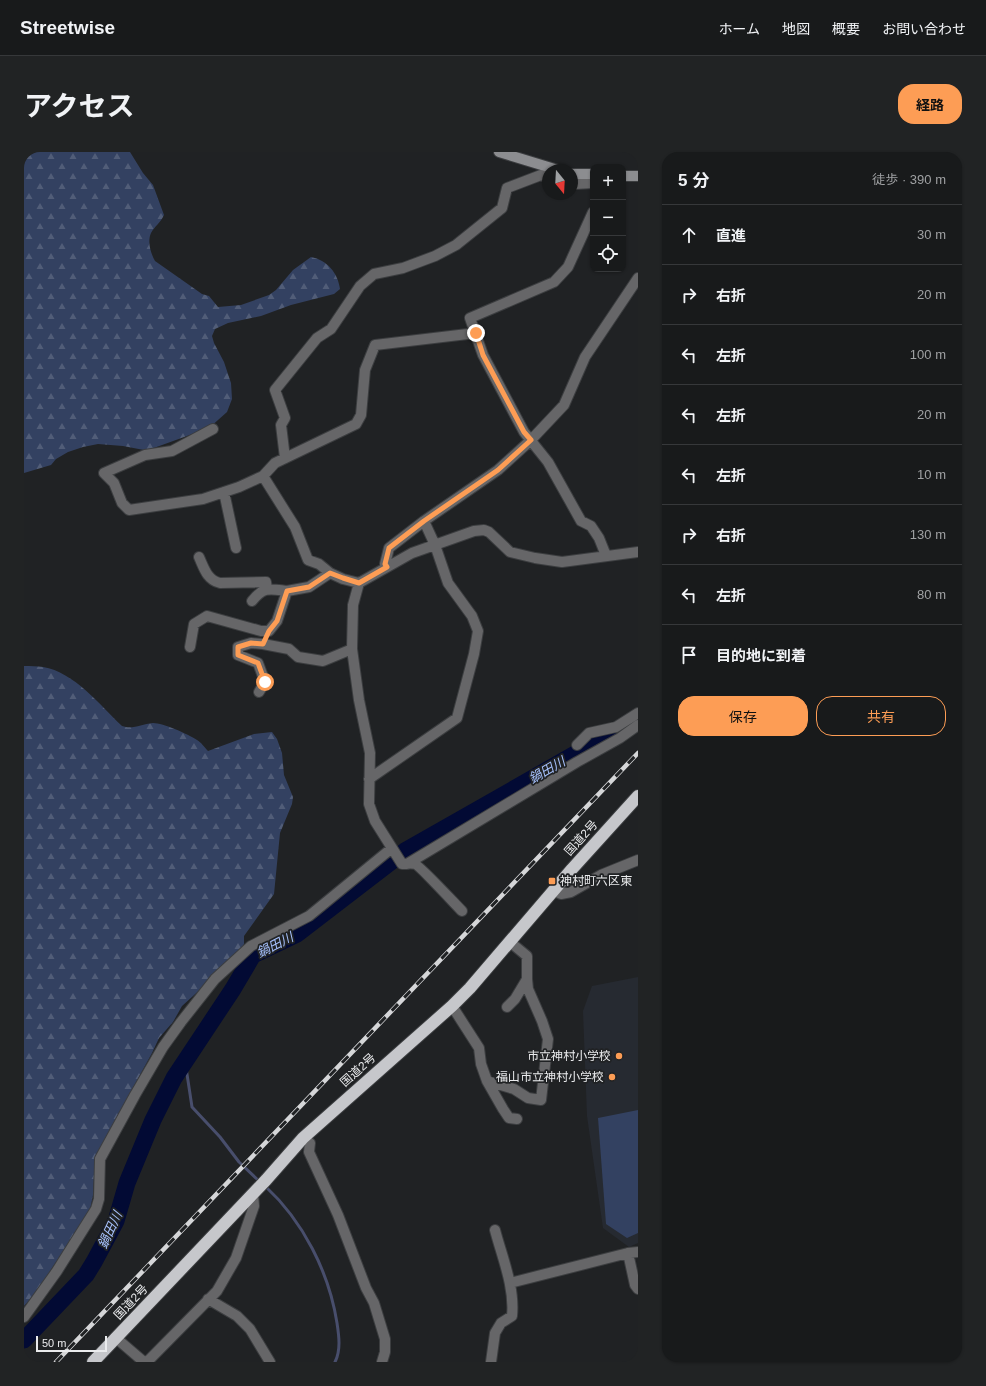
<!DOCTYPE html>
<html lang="ja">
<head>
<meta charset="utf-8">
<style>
  body { margin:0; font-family:Helvetica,"Noto Sans JP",sans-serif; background:#212324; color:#f1f3f6 }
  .controls { position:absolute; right:12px; top:12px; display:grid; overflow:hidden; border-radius:8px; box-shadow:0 1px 3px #0004 }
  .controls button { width:36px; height:36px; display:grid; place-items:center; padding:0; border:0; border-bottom:1px solid #36383a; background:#181a1b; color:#f1f3f6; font:20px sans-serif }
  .compass { position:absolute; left:518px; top:12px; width:36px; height:36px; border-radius:50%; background:#181a1b; box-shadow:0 1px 3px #0004; rotate:162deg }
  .scale { position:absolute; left:12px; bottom:10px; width:71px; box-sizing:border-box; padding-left:4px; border:2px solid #eaebed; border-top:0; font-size:11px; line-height:14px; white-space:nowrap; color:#eaebed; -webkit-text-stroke:3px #202224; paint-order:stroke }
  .stop { position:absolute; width:12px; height:12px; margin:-9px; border:3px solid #fd9d55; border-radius:50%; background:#fff }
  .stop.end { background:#fd9d55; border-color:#fff; box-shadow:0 1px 4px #0008 }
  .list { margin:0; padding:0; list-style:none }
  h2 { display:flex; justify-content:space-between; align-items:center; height:52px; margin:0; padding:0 16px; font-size:17px }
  h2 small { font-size:13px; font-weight:400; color:#9fa1a3 }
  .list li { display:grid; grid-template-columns:26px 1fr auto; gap:12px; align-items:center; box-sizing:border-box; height:60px; padding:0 16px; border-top:1px solid #36383a }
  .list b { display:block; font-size:15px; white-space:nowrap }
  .list em { font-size:13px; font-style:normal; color:#9fa1a3 }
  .actions { display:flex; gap:8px; padding:12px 16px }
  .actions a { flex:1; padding:9px 0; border:1px solid #fd9d55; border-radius:16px; text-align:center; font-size:14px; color:#fd9d55 }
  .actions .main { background:#fd9d55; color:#111 }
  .icon { flex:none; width:22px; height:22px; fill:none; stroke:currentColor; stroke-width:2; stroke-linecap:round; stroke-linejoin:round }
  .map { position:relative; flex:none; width:614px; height:1210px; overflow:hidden; border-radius:16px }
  header { display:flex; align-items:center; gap:24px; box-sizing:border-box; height:56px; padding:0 20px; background:#181a1b; border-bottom:1px solid #36383a }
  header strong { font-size:19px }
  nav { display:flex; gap:22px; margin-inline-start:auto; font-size:14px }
  .intro { display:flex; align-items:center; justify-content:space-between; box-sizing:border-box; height:96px; padding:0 24px }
  h1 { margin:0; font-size:28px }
  .button { padding:10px 18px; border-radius:16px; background:#fd9d55; color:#111; font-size:14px; font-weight:700 }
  main { display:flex; gap:24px; padding:0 24px }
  aside { flex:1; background:#181a1b; border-radius:16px; box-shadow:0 1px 3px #0004 }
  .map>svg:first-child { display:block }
</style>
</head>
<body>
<header>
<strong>Streetwise</strong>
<nav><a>ホーム</a><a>地図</a><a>概要</a><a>お問い合わせ</a></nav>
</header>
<div class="intro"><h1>アクセス</h1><a class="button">経路</a></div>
<main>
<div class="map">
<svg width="614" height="1210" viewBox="0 0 614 1210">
  <defs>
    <pattern id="forest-firs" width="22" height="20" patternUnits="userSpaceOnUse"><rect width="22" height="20" fill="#334161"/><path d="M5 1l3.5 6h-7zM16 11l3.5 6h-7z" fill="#515d78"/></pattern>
  </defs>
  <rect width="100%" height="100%" fill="#202224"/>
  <path fill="#262a31" d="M614,825V1091L605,1095L579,1076L563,964L559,859L568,834Z"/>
  <path fill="#334161" d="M614,958V1081L603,1086L582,1072L574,966Z"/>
  <path fill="url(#forest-firs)" d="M0,0H106L119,21L129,33L140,63C137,70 130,75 127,81C123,90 127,102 131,109L178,142L185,144L194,155L217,153L245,143L252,138L269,118L287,105C303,108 314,121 316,137L310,142L267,153L237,164L204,171L191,177L188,184L190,191L200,210L207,231L208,247L203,260L185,276L127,297L120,298L99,294L74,292L59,295L44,300L32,307L27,313L0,321Z
    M0,514C6,514 13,514 19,515C50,520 76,553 98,574C109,578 117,572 129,571C139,571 164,582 173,588C177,590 181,596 184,599L230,582L248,580L253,587L258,601L260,623L269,645L268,652L256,681L250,742L220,784V792L212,805L158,854L149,870L135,886L128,901L71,1005L69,1043L66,1058L11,1142L0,1154Z"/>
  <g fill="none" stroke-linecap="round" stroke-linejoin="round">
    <path stroke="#484e6c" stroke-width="3" d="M161,909L168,955L196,985L215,1010L236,1030
      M241,1034C279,1069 305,1120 313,1171C315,1184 317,1198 311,1210"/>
    <path stroke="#020a34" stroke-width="17" d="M0,1188L62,1123L70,1110L92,1069L103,1031L129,968L150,926L209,837L229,803L273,782L381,699L567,593L597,578L614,567"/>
    <g stroke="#3c3e40" stroke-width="12">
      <path id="street" d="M548,32H551L569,31
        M569,60L544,115L530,130L446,166L459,203L500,280L524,310L557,369L567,374L575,386L581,401L580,404
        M189,277L148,299L121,303L80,321L90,331L98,351L105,358L179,347L215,335L239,324L251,311L332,272L337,263L341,218L351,193L452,181
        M261,306L257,273L261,266L251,238L293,186L307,177L336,134L350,122L379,116L411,104L432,93L478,56L483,36L517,23L524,25
        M239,324L271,375L284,408L295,412L306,421L319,427L335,431L388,401L450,379L460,378L465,380L486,400L511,406L538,410L614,400
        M200,340L212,396
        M175,405C180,416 183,428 196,431L242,430L243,437
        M363,415L361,412L365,396L400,369L474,318L507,288L540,253L561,205L614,126
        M335,431L329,453L328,497L335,548L346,601L345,652L351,669L378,712C382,712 387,711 391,712C395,713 432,753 438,759
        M228,449C240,434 246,437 263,439
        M166,495L170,472L183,464L237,479H245L253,469L263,439L285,435L306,421
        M235,540L241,530L234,511L214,503V495L227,491L239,492L265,497L274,505L299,509L328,497
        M553,593L565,581L592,575L614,561
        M345,627L433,566L450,502L454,479L448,464L424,431L411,393L400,369
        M383,712L553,610L596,586L614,573
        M530,739L537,742L547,740L577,723L614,708
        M428,854L455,896L457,912L463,929L479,957L485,966L493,967
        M483,855L491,847L503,827V804L486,790
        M463,929L490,937L504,946L517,948L524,887L518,869L504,837L503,827
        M279,986L286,991L285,1000L314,1063L342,1136L350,1151L361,1187V1200L358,1210
        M604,1101L611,1133L614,1137
        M486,1131L604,1101L614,1100
        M184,1147L213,1164L226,1177L246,1210
        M0,1165L33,1119L72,1057L75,1047L76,1007L111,943L139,895L157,870L191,827L227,794L285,764L368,696
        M92,1186L120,1210
        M123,1210L193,1139L212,1106L230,1054L229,1042
        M467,1210L471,1181L477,1171L488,1164C491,1135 478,1105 471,1078"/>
    </g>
    <g stroke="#3c3e40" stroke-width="12">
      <path id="secondary" d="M475,0L534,18
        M548,22H569
        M599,24H614"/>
    </g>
    <g stroke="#3c3e40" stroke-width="14">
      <path id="highway" d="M69,1210L242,1028L279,986L428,854L446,836L548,717L614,644"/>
    </g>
    <use href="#street" stroke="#666668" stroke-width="10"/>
    <use href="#secondary" stroke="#8c8d90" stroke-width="10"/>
    <use href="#highway" stroke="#c6c7cb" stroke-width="12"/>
    <g stroke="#d5d6d8" stroke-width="4.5">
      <path id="rail" d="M32,1210L614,601"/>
    </g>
    <use href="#rail" stroke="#202224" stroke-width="3" stroke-dasharray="9" stroke-linecap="butt"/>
  </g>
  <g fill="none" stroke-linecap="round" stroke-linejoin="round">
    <path stroke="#fd9d55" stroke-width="5" d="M241,530L234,511L214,503V495L227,491L239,492L245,479L253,469L263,439L285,435L306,421L319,426L335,431L363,415L361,412L365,396L400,369L474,318L507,288L500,280L459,203L452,181"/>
  </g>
  <g fill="#fd9d55" stroke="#202224" stroke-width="1.5">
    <rect x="524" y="725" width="8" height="8" rx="2"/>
    <circle cx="595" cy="904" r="4"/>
    <circle cx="588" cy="925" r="4"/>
  </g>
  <g text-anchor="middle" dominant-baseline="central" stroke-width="3.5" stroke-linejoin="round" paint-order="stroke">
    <g font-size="12" fill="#eaebed" stroke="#202224">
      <text transform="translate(557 686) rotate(-48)">国道2号</text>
      <text transform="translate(334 918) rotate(-42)">国道2号</text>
      <text transform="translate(107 1150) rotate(-46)">国道2号</text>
    </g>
    <g font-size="12" fill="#eaebed" stroke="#202224" text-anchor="end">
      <text x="536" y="729" text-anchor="start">神村町六区東</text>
      <text x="587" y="904">市立神村小学校</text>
      <text x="580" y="925">福山市立神村小学校</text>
    </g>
    <g font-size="13" font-style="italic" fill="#a7c2fe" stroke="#202224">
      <text transform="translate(523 618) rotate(-30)">鍋田川</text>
      <text transform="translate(251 793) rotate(-27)">鍋田川</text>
      <text transform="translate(86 1078) rotate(-65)">鍋田川</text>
    </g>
  </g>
</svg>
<div class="controls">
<button>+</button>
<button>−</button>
<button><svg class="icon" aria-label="locate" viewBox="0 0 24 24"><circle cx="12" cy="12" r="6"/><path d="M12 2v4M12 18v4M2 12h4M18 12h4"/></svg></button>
</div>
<svg class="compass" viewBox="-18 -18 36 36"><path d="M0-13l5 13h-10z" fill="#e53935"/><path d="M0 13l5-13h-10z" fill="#9fa1a3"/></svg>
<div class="scale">50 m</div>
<div class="stop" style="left:241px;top:530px"></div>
<div class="stop end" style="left:452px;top:181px"></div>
</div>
<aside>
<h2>5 分<small>徒歩 · 390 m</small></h2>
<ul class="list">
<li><svg class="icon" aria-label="ahead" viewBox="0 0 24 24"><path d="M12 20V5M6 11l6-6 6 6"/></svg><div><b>直進</b></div><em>30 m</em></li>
<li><svg class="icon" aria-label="right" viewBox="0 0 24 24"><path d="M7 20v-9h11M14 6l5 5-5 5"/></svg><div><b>右折</b></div><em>20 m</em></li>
<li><svg class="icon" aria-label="left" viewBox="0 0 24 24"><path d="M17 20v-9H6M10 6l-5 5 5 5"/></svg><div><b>左折</b></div><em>100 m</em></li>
<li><svg class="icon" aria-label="left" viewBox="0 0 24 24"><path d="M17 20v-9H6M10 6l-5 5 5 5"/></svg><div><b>左折</b></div><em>20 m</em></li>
<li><svg class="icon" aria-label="left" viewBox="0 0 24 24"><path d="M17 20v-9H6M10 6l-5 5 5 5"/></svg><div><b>左折</b></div><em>10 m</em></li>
<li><svg class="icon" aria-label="right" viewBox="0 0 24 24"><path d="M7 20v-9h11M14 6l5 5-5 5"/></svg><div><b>右折</b></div><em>130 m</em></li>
<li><svg class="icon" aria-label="left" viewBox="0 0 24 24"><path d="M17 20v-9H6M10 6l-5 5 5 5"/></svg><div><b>左折</b></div><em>80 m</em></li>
<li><svg class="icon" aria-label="arrive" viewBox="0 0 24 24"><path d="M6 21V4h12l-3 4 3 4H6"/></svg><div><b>目的地に到着</b></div></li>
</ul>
<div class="actions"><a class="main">保存</a><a>共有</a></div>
</aside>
</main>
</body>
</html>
